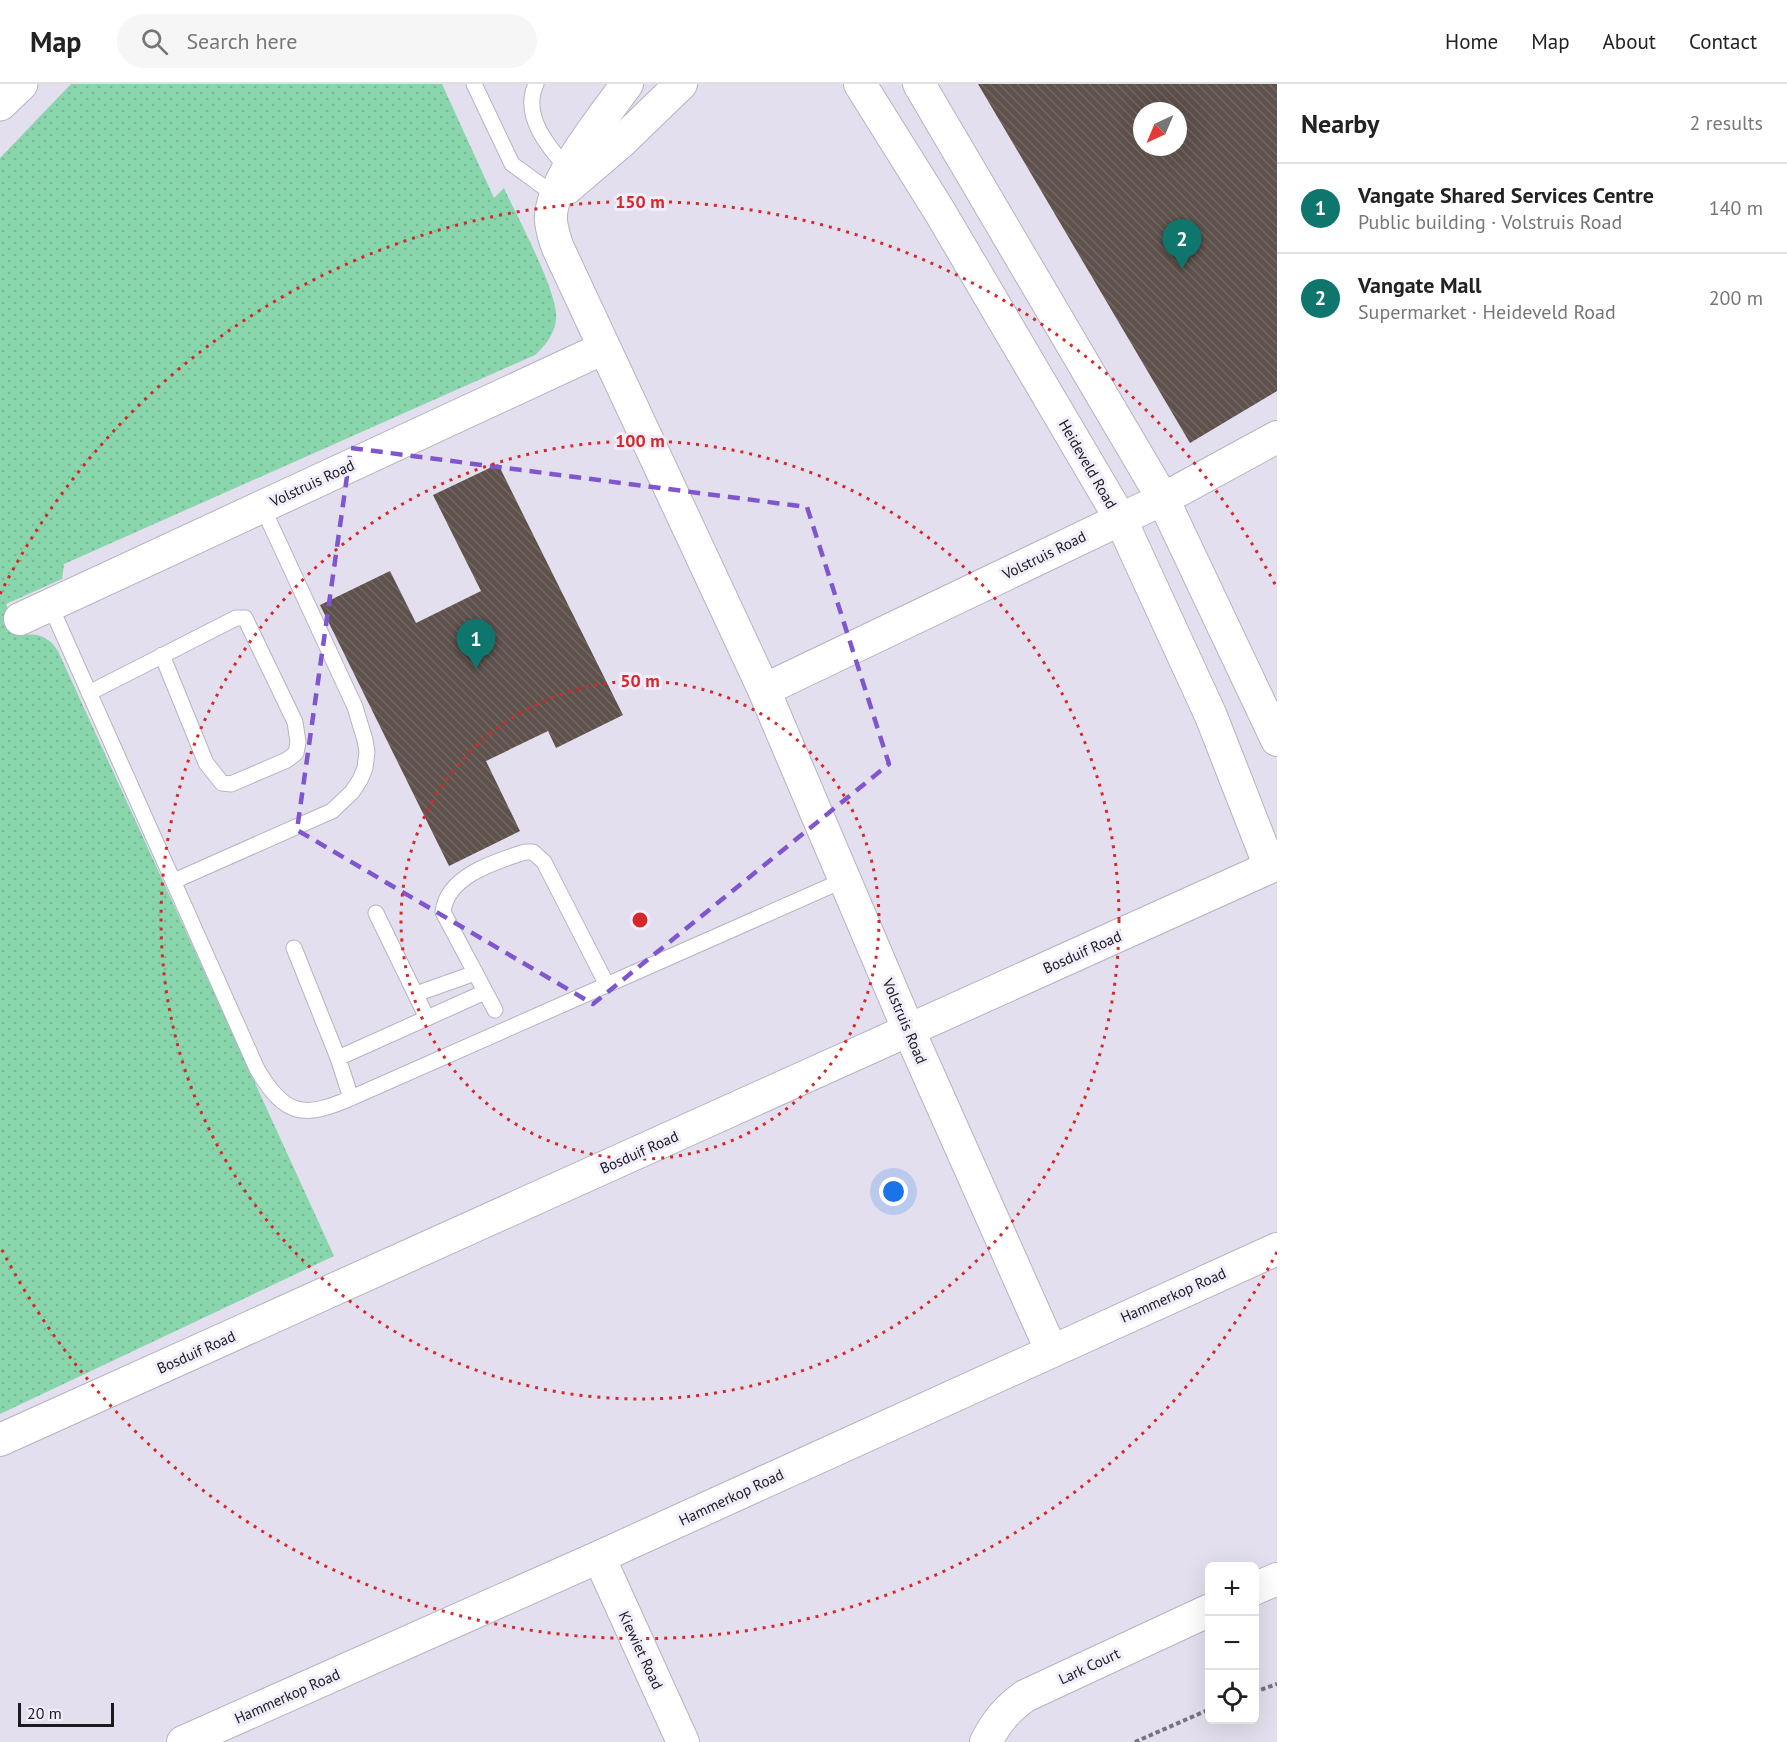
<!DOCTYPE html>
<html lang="en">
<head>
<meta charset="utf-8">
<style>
  body { margin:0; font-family:"PT Sans",sans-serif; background:#f6f6f6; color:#222 }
  .controls { position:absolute; right:18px; bottom:18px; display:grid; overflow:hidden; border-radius:9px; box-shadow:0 6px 24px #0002 }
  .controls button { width:54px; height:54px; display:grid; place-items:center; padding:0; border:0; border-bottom:2px solid #e0e0e0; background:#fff; color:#222; font:30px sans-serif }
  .compass { position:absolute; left:1133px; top:18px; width:54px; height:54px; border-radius:50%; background:#fff; box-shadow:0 6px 24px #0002; rotate:224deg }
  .scale { position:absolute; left:18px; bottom:15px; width:96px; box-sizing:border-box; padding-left:6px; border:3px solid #1b1a1f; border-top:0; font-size:16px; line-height:21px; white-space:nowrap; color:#1b1a1f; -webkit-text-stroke:4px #f2edfb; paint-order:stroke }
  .you { position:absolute; left:894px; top:1108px; width:21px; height:21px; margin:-15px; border:4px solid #fff; border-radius:50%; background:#1a73e8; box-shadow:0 0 0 9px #1a73e833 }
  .badge { display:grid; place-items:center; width:39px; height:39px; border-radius:50%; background:#0f766e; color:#fff; font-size:20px; font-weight:700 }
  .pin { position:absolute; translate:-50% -50px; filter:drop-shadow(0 2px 3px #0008) }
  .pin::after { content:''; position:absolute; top:32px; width:21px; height:18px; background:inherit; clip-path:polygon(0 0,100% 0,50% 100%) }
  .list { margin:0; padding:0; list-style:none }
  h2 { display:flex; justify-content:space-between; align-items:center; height:78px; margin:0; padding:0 24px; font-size:26px }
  h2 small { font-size:20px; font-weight:400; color:#767676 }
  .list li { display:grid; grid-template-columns:39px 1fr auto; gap:18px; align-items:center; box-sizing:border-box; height:90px; padding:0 24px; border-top:2px solid #e0e0e0 }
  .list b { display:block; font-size:22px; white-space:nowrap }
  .list p { margin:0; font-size:20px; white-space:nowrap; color:#767676 }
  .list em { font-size:20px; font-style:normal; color:#767676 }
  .icon { flex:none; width:33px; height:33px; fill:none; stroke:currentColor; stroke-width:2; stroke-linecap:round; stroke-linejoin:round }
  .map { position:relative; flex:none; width:1277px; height:1658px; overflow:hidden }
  header { display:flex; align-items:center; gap:36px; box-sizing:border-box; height:84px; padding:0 30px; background:#fff; border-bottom:2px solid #e0e0e0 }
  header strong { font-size:28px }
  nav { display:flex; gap:33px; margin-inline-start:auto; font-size:21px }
  .search { width:420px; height:54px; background:#f6f6f6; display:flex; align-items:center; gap:15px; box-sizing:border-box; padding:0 21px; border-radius:33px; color:#767676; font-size:22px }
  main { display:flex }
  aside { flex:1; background:#fff }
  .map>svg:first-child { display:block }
</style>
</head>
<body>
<header>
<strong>Map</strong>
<div class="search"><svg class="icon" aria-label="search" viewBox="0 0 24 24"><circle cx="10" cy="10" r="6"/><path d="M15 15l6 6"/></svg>Search here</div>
<nav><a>Home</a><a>Map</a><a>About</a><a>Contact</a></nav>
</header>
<main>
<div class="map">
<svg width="1277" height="1658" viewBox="0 0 1277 1658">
  <defs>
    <pattern id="grass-dots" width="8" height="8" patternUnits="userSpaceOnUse" patternTransform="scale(1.5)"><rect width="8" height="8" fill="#89d6ad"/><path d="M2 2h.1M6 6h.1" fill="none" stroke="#76b794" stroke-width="1.8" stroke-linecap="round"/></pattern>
    <pattern id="building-back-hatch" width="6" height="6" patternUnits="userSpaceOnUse" patternTransform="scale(1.5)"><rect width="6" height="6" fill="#5f514c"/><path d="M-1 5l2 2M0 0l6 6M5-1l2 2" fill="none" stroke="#716662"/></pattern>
  </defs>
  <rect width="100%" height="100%" fill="#e4dfee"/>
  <path fill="url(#grass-dots)" d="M71,0H442L494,114L504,104C516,131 560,211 556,236C554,251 545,262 535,271L64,480L62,495L6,520L19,552C37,548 48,552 58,567L334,1172L0,1330V74Z"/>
  <path fill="url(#building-back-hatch)" fill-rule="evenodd" d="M978,0H1277V307L1190,359ZM1142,27H1178V63H1142Z
    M498,380L623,631L556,664L548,647L486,677L520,747L449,782L320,521L390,487L416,539L481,507L433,411Z"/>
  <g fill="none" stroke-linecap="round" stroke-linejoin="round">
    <g stroke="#b7b2c0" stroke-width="17">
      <path id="service" d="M474,0L512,80L556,112
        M536,0C521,32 549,64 569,86
        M50,521L257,985C285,1032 303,1035 351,1014L844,796
        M89,609L236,534H245L295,638L298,658L296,669L287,676L231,700L222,699L206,679L162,571
        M174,797L332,727L352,708L360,696L365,684L367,668L365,656L355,623L262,422
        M376,829L427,934
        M294,864L338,974L351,1014
        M416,910L475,889
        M495,926L443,828C447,792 494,778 525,768H533L544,778L607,901
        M338,974L485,908"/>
    </g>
    <g stroke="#b7b2c0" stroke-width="34">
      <path id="minor" d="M627,0C605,31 548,99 551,137C552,146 555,156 558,164L764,606L909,947L1051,1266
        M860,0L940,128L1120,434L1211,632L1270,783
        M919,0L1163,415L1277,656
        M567,104L621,58L681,0
        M20,535L604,264
        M764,606L1163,415L1277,353
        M0,1356L1277,780
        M599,1473L683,1658
        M1254,1505L1277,1495
        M183,1658L599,1473L1277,1165
        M986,1658C996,1638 1007,1625 1025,1612L1210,1526"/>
    </g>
    <g stroke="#b7b2c0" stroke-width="35">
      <path id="trunk" d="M0,20L21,0"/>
    </g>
    <path stroke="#76737d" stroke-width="4" stroke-dasharray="4.5 3" stroke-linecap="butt" d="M1254,1608L1277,1600
      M1135,1658L1210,1625"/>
    <use href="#service" stroke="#fff" stroke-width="15"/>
    <use href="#minor" stroke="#fff" stroke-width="32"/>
    <use href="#trunk" stroke="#fff" stroke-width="33"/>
  </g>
  <path fill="none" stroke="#8056cf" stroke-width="4.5" stroke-dasharray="12 8" stroke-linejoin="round" d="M351,364L807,423L889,680L593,920L297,746Z"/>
  <g fill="none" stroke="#d62828" stroke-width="3" stroke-dasharray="3 6">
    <circle cx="640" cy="836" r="239"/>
    <circle cx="640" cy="836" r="479"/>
    <path d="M1277 1168A718 718 0 0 1 0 1162M0 510A718 718 0 0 1 1277 504"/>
  </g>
  <g text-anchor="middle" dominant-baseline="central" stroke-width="6" stroke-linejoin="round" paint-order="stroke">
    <g font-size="15" fill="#1b1a1f" stroke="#f2edfb">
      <text transform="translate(1088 380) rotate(60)">Heideveld Road</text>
      <text transform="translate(312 399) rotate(-25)">Volstruis Road</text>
      <text transform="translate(1044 471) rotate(-26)">Volstruis Road</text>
      <text transform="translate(1082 868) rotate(-24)">Bosduif Road</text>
      <text transform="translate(905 937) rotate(67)">Volstruis Road</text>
      <text transform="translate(639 1068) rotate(-24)">Bosduif Road</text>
      <text transform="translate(1173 1211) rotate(-24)">Hammerkop Road</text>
      <text transform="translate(196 1268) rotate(-24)">Bosduif Road</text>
      <text transform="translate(731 1413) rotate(-25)">Hammerkop Road</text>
      <text transform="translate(641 1566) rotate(65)">Kiewiet Road</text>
      <text transform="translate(1089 1582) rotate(-25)">Lark Court</text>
      <text transform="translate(287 1612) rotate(-24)">Hammerkop Road</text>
    </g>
  </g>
  <circle cx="640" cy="836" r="9" fill="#d62828" stroke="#f2edfb" stroke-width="3"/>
  <g font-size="18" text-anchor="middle" font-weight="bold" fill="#d62828" stroke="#f2edfb" stroke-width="6" stroke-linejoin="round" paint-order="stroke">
    <text x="640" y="124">150 m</text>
    <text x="640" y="363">100 m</text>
    <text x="640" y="603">50 m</text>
  </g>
</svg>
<div class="controls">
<button>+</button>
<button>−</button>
<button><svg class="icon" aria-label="locate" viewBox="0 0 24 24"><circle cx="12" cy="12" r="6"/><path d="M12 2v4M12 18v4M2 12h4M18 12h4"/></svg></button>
</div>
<svg class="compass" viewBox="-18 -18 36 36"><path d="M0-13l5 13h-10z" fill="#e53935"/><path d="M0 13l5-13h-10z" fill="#767676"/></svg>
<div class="scale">20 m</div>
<div class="you"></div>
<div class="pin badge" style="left:476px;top:585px">1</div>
<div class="pin badge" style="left:1182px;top:185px">2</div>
</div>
<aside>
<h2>Nearby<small>2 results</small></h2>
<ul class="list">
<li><span class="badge">1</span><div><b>Vangate Shared Services Centre</b><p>Public building · Volstruis Road</p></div><em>140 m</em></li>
<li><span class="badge">2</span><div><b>Vangate Mall</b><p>Supermarket · Heideveld Road</p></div><em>200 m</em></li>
</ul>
</aside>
</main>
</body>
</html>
